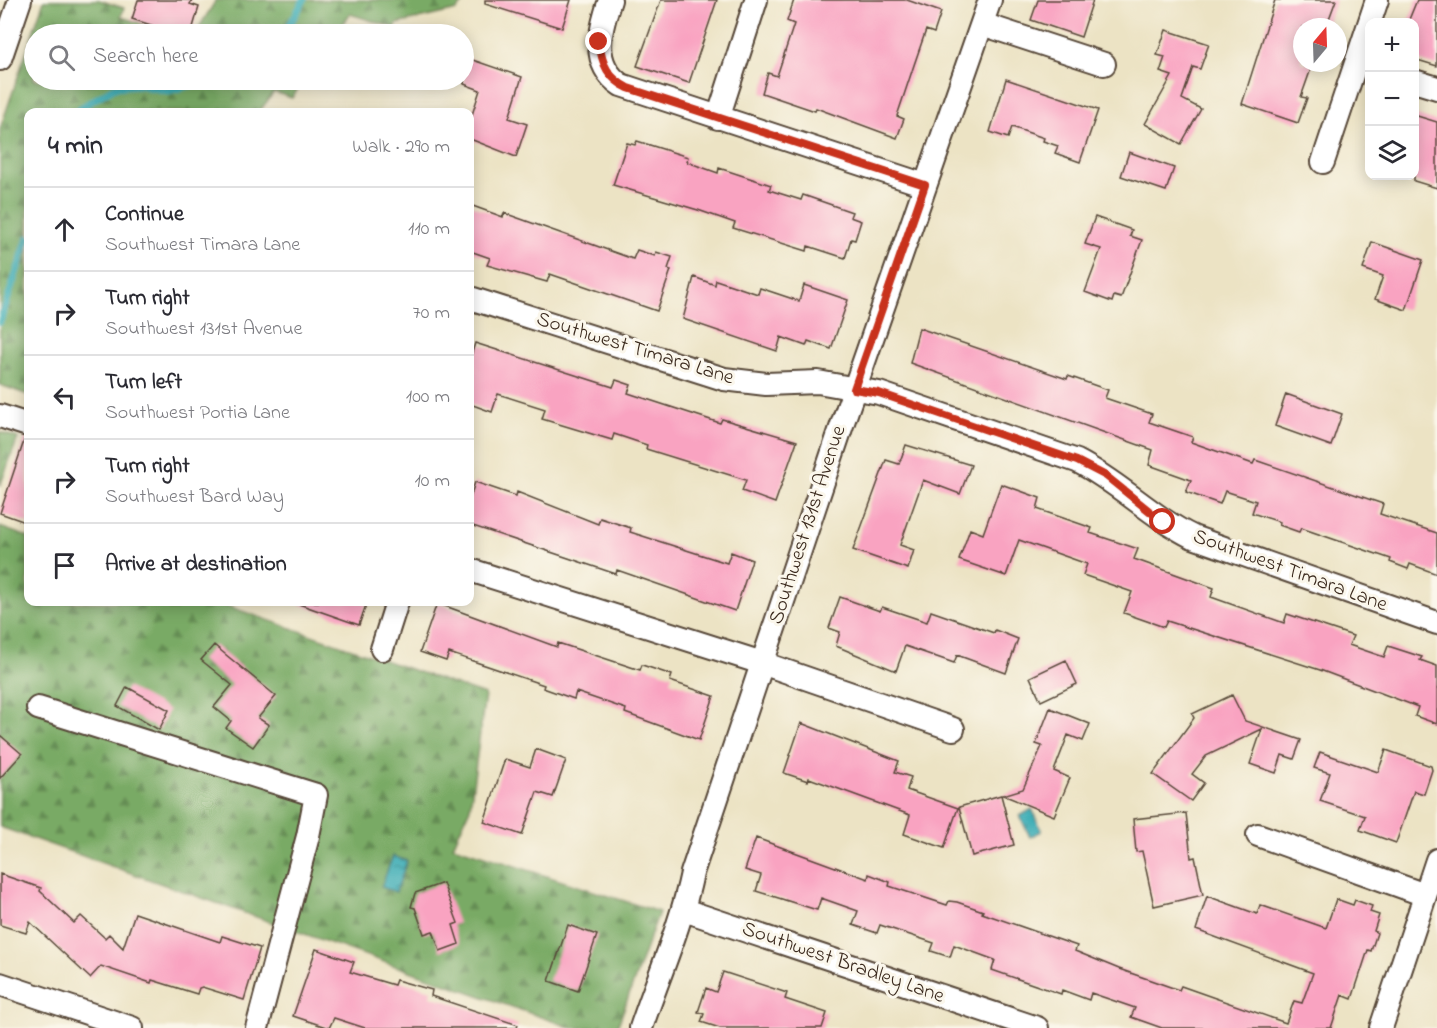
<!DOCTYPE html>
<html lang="en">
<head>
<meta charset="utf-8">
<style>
  body { margin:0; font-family:"Indie Flower",sans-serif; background:#f7f7f7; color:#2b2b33 }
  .controls { position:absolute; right:18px; top:18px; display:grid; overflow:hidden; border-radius:12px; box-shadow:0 3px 15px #0003 }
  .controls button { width:54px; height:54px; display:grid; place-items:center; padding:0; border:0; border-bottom:2px solid #e1e1e2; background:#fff; color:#2b2b33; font:30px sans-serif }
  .compass { position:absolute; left:1293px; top:18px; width:54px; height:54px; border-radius:50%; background:#fff; box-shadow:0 3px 15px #0003; rotate:19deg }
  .stop { position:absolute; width:18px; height:18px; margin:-14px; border:4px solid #c8321e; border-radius:50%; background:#fff }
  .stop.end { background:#c8321e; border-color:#fff; box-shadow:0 2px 6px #0008 }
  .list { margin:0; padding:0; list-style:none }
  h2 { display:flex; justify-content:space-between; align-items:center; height:78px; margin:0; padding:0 24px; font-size:26px }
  h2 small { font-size:20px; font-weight:400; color:#7c7c81 }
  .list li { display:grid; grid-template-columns:39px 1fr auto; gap:18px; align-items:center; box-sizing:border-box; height:84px; padding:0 24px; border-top:2px solid #e1e1e2 }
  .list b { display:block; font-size:22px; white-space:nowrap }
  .list p { margin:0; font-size:20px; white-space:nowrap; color:#7c7c81 }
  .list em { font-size:20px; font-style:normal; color:#7c7c81 }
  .icon { flex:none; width:33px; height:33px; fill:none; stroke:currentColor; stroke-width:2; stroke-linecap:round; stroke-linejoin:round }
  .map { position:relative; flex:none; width:1437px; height:1028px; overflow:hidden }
  .search { position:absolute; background:#fff; box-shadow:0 3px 15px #0003; left:24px; top:24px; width:450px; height:66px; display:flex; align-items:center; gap:15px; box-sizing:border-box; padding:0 21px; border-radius:33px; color:#7c7c81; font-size:22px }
  .panel { position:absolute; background:#fff; box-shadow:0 3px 15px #0003; left:24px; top:108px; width:450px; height:498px; border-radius:12px }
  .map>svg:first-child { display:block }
</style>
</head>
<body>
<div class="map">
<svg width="1437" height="1028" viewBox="0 0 1437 1028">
  <defs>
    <pattern id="forest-firs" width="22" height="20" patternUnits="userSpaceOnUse" patternTransform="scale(1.5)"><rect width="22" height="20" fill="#79aa65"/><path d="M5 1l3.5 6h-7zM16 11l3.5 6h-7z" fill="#648b53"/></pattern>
    <pattern id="water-ripples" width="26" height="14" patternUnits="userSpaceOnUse" patternTransform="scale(1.5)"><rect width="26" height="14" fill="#3cadb6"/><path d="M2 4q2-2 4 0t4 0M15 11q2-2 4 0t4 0" fill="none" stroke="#348d93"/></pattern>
  </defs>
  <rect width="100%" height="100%" fill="#fbf7ec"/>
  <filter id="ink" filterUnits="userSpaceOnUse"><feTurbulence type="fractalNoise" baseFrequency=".0167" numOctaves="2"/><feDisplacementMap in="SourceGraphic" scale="12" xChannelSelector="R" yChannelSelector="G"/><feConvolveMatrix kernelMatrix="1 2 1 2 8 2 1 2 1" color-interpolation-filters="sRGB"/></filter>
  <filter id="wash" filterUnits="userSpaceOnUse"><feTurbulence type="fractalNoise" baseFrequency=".008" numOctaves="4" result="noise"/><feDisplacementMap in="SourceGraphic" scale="24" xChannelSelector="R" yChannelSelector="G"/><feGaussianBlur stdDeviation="1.35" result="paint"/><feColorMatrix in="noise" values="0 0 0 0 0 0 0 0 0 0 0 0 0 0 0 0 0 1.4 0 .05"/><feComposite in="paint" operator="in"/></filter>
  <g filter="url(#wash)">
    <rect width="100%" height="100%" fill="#ece3c4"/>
    <path fill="url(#forest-firs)" stroke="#5a6a42" stroke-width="1.5" d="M44,0H99L124,8L121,17L174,34H34V80H304L292,98L274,92L259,112H28V395L0,385V129Z
      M216,0H466L457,10L397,24L395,28L350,14L335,34H195Z
      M0,432L18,438L0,486Z
      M0,527L28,537V602H216L485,695L470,808L453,846L659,912L617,1028H572L0,827Z"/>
    <path fill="url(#water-ripples)" stroke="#3c6c6a" stroke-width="1.5" d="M1032,809L1042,831L1030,837L1020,816Z
      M393,856L407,861L396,892L381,887Z"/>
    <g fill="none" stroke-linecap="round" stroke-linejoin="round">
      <path stroke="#3cadb6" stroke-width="7" d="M284,34L304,0
        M77,112L80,108L115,87L138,85L168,91L210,80
        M0,322L28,238"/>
    </g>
    <g id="blocks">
      <path fill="#f9a3c1" d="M138,0H192L190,4L199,7L191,34H179L132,19Z
        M485,0H571L562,28L485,4Z
        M661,0H717L689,83L637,66Z
        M794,0H907L941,12L934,33L926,30L914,65L897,116L904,119L897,138L816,108L815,111L762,93L768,73L777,76L794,24L787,21Z
        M1038,0H1093L1081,37L1031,20Z
        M1275,0H1336L1326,27H1302V63H1313L1301,97L1307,98L1298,123L1242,104Z
        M1417,0H1437V66L1414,59V22H1408Z
        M1166,30L1209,44L1200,69L1193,67L1182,99L1201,109L1181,144L1145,124L1172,76L1160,72L1165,57L1157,55Z
        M464,57L522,77L509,118L527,124L516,157L470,139V121L480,90L464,84Z
        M1006,79L1098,110L1080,162L1055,153L1058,146L1043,141L1044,138L1012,127L1008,138L990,132Z
        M1414,115L1437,122V188L1414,181Z
        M637,141L688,157L687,162L718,173L719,168L771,185L769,190L801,200L803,195L852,212L850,217L861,221L855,240L851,239L845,258L808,246L807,251L733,228L735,223L698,210L613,185L627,143L635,145Z
        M1129,152L1174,168L1166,191L1121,176Z
        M470,205L503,217L504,213L633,259L637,250L655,256L656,252L672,257L668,269L671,270L657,311L550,274L547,282L487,265L490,258L470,251Z
        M1095,217L1132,230L1130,236L1142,240L1121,298L1114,296L1112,302L1085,292L1101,249L1085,244Z
        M1372,242L1423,260L1406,310L1375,299L1383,276L1363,269Z
        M694,277L715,285L716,280L758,294L760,288L799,301L804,285L848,300L831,349L808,341L806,346L781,337L777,351L683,319Z
        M919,328L1067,379L1068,376L1108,390L1105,398L1152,414L1149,422L1193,437L1191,442L1253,464L1255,460L1383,504L1380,514L1437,533V574L1410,564L1408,569L1390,562L1391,559L1301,528L1299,532L1279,525L1280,522L1252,513L1256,501L1225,491L1220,504L1186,492L1191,480L1149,465L1153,450L910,363Z
        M475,343L613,387L616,380L631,385L628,393L720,423L722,419L797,441L775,503L742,491L746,480L646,449L647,445L614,434L612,440L542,419L545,409L498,394L492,412L470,404V359Z
        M1286,394L1342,414L1331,446L1275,426Z
        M25,438H28V523L0,513Z
        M906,445L971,465L960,494L923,480L900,545L914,550L908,569L853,550L886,460L899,464Z
        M475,482L516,496L517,492L598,524L600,518L631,528L630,532L727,563L731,552L752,560L735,611L617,570L616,574L470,525V498Z
        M1001,484L1040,498L1037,509L1092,528L1090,533L1138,549L1134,559L1214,588L1211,597L1284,623L1287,614L1353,636L1349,645L1384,657L1388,646L1422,657L1420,660L1437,666V724L1415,716L1418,707L1320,670L1167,621L1164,627L1124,613L1132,592L1083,575L1087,564L1019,540L1006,576L959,560L970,529L983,534Z
        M840,597L880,611L882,607L927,622L931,611L994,633L995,630L1018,639L1006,673L957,655L954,663L905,646L896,671L836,646L840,632L829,628Z
        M300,602H367L359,625L299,604Z
        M437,603L557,647L558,643L640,670L642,665L672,675L670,681L714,696L699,740L625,713L626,709L576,692L574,699L543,688L544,685L449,653L446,661L420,652Z
        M214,645L276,696L258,718L269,725L253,747L226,728L231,721L214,707L232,685L201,660Z
        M1066,660L1077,684L1041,701L1030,677Z
        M127,687L169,710L159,730L117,706Z
        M1232,695L1245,721L1301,740L1294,759L1282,755L1276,773L1250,764L1262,729L1206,756L1192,774L1204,783L1191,801L1153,774L1194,718L1192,714Z
        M1050,708L1090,724L1083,741L1068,735L1054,771L1070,778L1054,816L1003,795L1023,789L1042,746L1036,744Z
        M801,723L899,761L895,772L911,777L907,790L958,808L944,848L904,834L910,815L809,778L808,781L784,773Z
        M0,735L22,754L0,778Z
        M536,749L566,760L553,797L537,792L522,835L484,822L505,759L530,767Z
        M1386,750L1431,766L1432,770L1424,794L1414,791L1396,843L1360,830L1365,816L1320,801L1330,773L1314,768L1320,752L1378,772Z
        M1001,795L1014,845L972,856L959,807Z
        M1186,813L1191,858L1195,857L1203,895L1154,906L1142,851L1136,852L1133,819Z
        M756,838L868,879L869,874L890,882L889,886L947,905L949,901L957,902L983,911L982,913L1077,946L1075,951L1119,969L1179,990L1181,986L1286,1023L1294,1001L1302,1003L1313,973L1196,930L1207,896L1257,914L1260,905L1326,928L1336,899L1353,905L1355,900L1372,906L1370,912L1379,915L1374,931L1377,933L1371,951L1368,950L1352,999L1342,995L1331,1028H1162L1131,1017L1135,1008L1091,993L1089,1000L1062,990L1061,994L992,970L995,960L954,945L950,957L931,951L934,943L880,925L877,933L853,925L858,911L821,898L817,910L756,891L761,875L745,870Z
        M0,874L41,888L40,891L74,923L81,916L105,938L109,934L123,948L135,913L220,942L222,936L260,948L244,1000L202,987L199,988L197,994L152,980L151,983L101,966L90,978L30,922L26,933L0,925Z
        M443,883L458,923L453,925L459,944L440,951L433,931L424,934L415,908L411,907L415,893Z
        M568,925L597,935L578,991L549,981Z
        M316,949L354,962L350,972L394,985L396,980L432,990L431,996L518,1025L517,1028H365L334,1018L329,1028L293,1016Z
        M723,972L787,993L785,999L827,1013L822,1028H720L701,1022L704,1014L698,1012L706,988L716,992Z"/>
    </g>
  </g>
  <g filter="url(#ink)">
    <use href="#blocks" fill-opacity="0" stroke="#564637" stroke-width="1.5"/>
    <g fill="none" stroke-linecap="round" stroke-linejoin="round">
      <g stroke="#564637" stroke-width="26">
        <path id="street" d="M610,0C600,30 590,64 621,85L925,185
          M982,24L1104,64
          M0,59L20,0
          M1414,81L1437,88
          M718,118L756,0
          M1323,162L1377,0
          M470,298L724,379L766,384L818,382L879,393L1077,461C1120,483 1150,516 1193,537L1437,623
          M0,416L28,425
          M470,570L762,663L953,729
          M382,649L397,602
          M38,708L316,795L308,836L257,1028
          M1258,835L1425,895
          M684,910L1037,1028
          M0,984L132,1028
          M641,1028C658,977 681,926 692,873L844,419L990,0
          M1381,1028L1437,860"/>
      </g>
      <use href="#street" stroke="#fff" stroke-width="22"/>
    </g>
  </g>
  <g fill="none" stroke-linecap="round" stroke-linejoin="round" filter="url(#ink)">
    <path stroke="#c8321e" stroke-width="8" d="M599,42C602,65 608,78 628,88L925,185L854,389L879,393L1077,461L1106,476L1163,522"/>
  </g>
  <g text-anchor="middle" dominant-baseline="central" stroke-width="6" stroke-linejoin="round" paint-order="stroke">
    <g font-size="21" fill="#3b2a1e" stroke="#fbf7ec">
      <text transform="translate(635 349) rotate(17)">Southwest Timara Lane</text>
      <text transform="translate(808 525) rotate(-72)">Southwest 131st Avenue</text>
      <text transform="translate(1290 571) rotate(20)">Southwest Timara Lane</text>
      <text transform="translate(843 963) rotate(19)">Southwest Bradley Lane</text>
    </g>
  </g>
</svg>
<div class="controls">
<button>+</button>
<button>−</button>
<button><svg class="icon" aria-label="layers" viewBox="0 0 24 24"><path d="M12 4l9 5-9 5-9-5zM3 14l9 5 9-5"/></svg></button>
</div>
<svg class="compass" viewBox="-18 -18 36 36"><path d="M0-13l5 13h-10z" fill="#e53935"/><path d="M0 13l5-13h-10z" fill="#7c7c81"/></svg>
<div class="stop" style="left:1163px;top:522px"></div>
<div class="stop end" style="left:599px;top:42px"></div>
<div class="search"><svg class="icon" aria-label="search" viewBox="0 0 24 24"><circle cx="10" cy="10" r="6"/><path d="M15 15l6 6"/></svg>Search here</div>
<section class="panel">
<h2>4 min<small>Walk · 290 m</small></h2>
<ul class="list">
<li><svg class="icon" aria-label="ahead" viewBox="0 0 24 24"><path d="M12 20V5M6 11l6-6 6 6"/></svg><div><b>Continue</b><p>Southwest Timara Lane</p></div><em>110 m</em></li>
<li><svg class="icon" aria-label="right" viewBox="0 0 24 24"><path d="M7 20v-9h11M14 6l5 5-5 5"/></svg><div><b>Turn right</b><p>Southwest 131st Avenue</p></div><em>70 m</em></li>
<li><svg class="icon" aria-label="left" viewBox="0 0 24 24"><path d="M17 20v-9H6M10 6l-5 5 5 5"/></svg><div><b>Turn left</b><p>Southwest Portia Lane</p></div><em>100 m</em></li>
<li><svg class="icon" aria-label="right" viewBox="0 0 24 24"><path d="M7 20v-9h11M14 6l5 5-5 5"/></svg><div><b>Turn right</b><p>Southwest Bard Way</p></div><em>10 m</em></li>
<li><svg class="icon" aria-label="arrive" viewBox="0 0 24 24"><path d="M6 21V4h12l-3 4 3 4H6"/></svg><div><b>Arrive at destination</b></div></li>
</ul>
</section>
</div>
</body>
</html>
